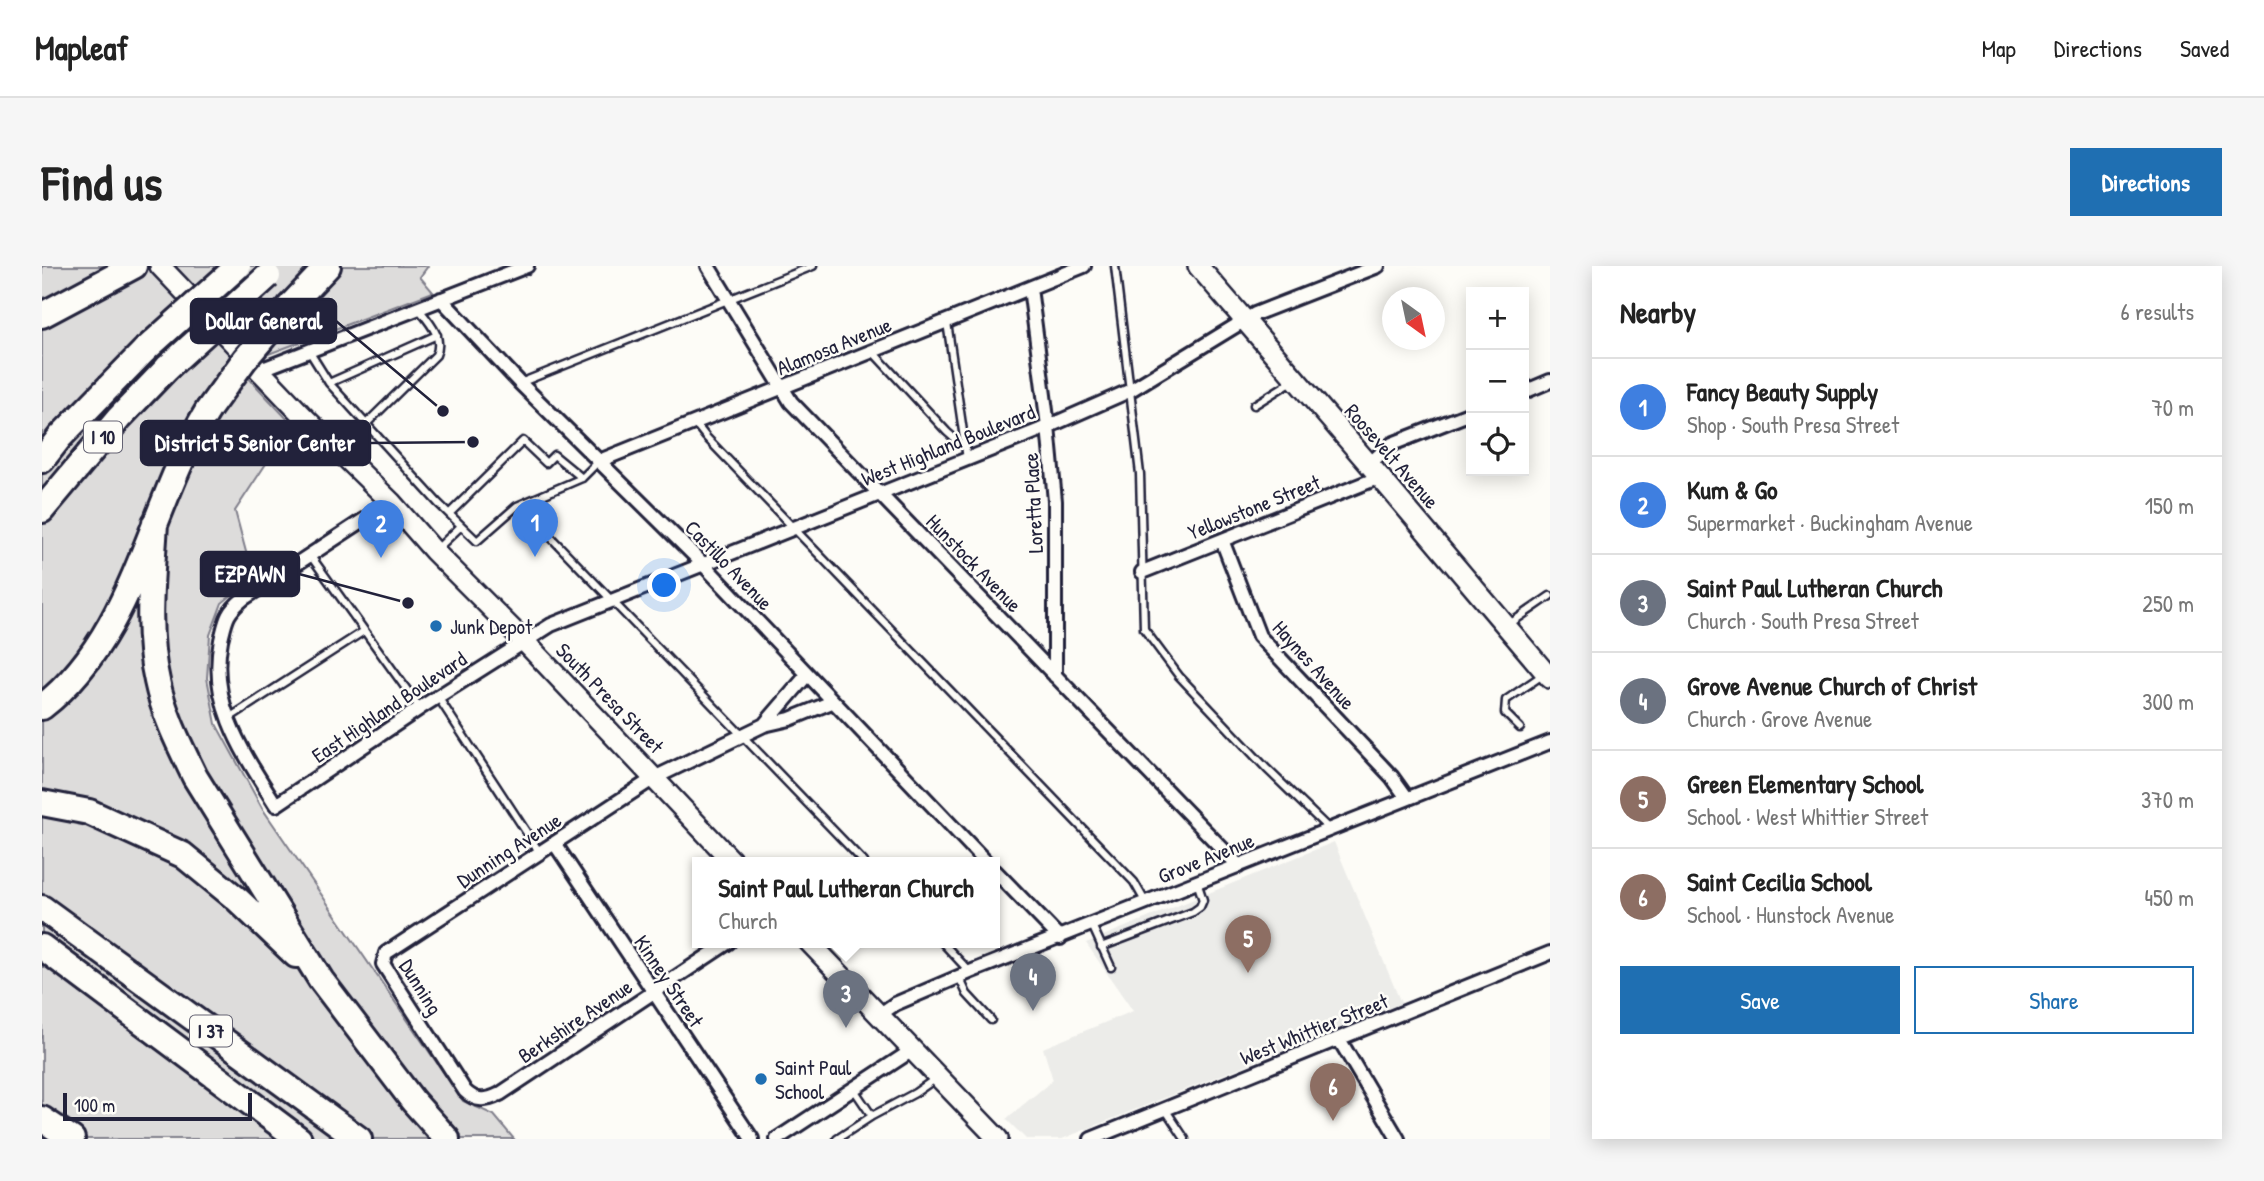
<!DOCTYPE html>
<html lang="en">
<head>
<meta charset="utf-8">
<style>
  body { margin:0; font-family:"Patrick Hand",sans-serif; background:#f6f6f6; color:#222 }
  .controls { position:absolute; right:21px; top:21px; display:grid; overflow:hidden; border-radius:0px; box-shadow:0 4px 18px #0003 }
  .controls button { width:63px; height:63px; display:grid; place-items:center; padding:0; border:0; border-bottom:2px solid #e0e0e0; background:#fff; color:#222; font:35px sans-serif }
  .compass { position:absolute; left:1340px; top:21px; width:63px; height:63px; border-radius:50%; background:#fff; box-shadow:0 4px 18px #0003; rotate:147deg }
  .scale { position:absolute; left:21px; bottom:18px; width:189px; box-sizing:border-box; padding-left:7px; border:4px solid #22223b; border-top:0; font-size:19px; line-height:24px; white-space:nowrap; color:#22223b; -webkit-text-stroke:5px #fdfcf7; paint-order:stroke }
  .you { position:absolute; left:623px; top:320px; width:24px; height:24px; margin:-18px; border:5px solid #fff; border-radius:50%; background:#1a73e8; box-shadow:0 0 0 10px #1a73e833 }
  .badge { display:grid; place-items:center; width:46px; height:46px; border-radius:50%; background:#1f6fb2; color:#fff; font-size:23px; font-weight:700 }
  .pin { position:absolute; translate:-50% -58px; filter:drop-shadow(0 2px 4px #0008) }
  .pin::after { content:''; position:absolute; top:37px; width:24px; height:21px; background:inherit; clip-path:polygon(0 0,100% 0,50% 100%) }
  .popup { position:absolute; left:650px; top:591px; width:308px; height:91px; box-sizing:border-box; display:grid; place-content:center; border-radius:0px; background:#fff; filter:drop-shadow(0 2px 5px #0005); font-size:23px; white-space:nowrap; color:#767676 }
  .popup b { font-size:26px; color:#222 }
  .popup::after { content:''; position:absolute; left:50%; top:100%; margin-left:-14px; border:14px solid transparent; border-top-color:#fff }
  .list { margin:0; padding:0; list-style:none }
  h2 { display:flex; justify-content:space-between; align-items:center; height:91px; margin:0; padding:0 28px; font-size:30px }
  h2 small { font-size:23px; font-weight:400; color:#767676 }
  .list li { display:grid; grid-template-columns:46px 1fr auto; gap:21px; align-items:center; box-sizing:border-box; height:98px; padding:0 28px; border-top:2px solid #e0e0e0 }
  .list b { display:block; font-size:26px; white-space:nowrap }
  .list p { margin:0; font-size:23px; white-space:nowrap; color:#767676 }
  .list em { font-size:23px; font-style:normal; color:#767676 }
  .actions { display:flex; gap:14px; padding:21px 28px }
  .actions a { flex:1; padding:16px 0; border:2px solid #1f6fb2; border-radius:0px; text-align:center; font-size:24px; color:#1f6fb2 }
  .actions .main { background:#1f6fb2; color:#fff }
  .icon { flex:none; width:38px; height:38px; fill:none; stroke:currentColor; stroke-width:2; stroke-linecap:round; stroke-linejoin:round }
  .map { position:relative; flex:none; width:1508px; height:873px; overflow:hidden; border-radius:0px }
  header { display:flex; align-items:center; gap:42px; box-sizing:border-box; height:98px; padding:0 35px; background:#fff; border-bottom:2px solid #e0e0e0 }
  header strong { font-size:33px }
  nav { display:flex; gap:38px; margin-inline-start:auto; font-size:24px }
  .intro { display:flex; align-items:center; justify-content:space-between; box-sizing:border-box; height:168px; padding:0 42px }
  h1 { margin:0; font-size:49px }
  .button { padding:18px 32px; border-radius:0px; background:#1f6fb2; color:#fff; font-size:24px; font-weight:700 }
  main { display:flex; gap:42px; padding:0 42px }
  aside { flex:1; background:#fff; border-radius:0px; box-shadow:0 4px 18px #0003 }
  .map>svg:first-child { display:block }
</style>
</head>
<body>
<header>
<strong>Mapleaf</strong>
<nav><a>Map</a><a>Directions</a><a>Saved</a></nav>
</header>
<div class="intro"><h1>Find us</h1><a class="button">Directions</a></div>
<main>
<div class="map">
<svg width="1508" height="873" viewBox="0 0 1508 873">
  <rect width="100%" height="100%" fill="#fdfcf7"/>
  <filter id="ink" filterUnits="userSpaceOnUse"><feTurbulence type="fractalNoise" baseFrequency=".0143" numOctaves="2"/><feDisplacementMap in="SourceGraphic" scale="14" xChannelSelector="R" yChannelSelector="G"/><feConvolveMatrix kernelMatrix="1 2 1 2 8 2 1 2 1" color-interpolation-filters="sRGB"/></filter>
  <g filter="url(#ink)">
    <path fill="#ecece9" d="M1292,576L1359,737L1020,873H984L964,853L1011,814L1001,782L1091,745L1044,677Z"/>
    <path fill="#dddcdb" stroke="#807f8b" stroke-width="2" d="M0,0H386L378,11L391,26L216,92L199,104L250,158L193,245L211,312L180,337L168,369L165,412L174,458L220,542L421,835L452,849L472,873H0Z"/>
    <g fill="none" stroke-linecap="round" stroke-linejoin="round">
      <g stroke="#22223b" stroke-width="11">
        <path id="lane" d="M1073,0L1098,208L1102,363L1137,410L1225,503L1287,563
          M905,56L925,193
          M267,85L287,117L396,237L435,275L475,240L540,212L557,195
          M830,85L905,166L922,181
          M287,117L395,69
          M478,117L771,0
          M1212,139L1252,114
          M653,157L664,171L1092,616L1104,637
          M324,158L394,89C402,71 387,56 376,42
          M407,248L481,175L504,197L512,189L540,212
          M499,261L822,596
          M395,283L419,260
          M268,289L378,442
          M1466,359L1508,330
          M396,431L498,587
          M187,452L322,365
          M1478,462L1463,447L1464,434L1502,408
          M1050,659L1069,701
          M900,676L927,705
          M1059,681L1151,646L1158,641L1161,634L1155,616
          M917,711L925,728L949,754
          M811,822L830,850L873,827L893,813
          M1123,843L1143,873
          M795,873L830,850"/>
      </g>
      <g stroke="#22223b" stroke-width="18">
        <path id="street" d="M666,0L749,136L1197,600
          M988,22L1006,160L1013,235V410
          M399,33L478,117L661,298L944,596
          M218,104L485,0
          M1482,126L1508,115
          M557,195L1042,0
          M1327,198L1350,178L1429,147
          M349,236L201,333C184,347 184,354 179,374C166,438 202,488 234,539L378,442L509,359L998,164L1087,125L1213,48L1336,0
          M1180,274L1217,370L1350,511L1365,532
          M1100,306L1338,211
          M722,459L748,453L790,436
          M513,578L710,873
          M953,605L1018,672
          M687,676L458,828C444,835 434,836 423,825L341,698L344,687L612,512L722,459L765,409
          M837,749L853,738L928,706L1508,476
          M1297,773L1356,873
          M735,873L872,783
          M1049,873L1508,687"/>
      </g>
      <g stroke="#22223b" stroke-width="24">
        <path id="secondary" d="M118,0L260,149L349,236L392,285L482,375L691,596
          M1156,0L1338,211L1508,412
          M767,676L956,873"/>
      </g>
      <g stroke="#22223b" stroke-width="30">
        <path id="highway" d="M249,39L286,0
          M0,49L92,0
          M0,194L18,171L103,84
          M0,244L77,152L126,101
          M113,257C110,310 103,364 115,415C122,449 138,480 153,511L279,714L371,835L405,873
          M0,441C94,368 106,241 166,144
          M0,537L47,546L141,589L196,634L254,689
          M0,642L317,873
          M0,681L257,873
          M0,853L30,873"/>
      </g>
      <use href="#lane" stroke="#fdfcf7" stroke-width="6"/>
      <use href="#street" stroke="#fdfcf7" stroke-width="12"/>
      <use href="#secondary" stroke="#fdfcf7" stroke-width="19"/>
      <use href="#highway" stroke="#fdfcf7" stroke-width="24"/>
      <g stroke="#22223b" stroke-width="30" stroke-linecap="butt">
        <path id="highway-bridge" d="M103,84L196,0
          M126,101L226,10
          M166,144L203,93L249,39"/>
      </g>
      <use href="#highway-bridge" stroke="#fdfcf7" stroke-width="24"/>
    </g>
  </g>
  <g fill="#1f6fb2" stroke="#fdfcf7" stroke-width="2.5">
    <circle cx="394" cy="360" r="7"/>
    <circle cx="719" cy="813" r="7"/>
  </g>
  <g text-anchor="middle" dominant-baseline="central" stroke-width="5" stroke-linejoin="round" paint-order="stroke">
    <g fill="#fdfcf7" stroke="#646373" stroke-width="2">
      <rect x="42" y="155.5" width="38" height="31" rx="5"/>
      <rect x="148" y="749.5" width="42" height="31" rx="5"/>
    </g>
    <g font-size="19" font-weight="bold" fill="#22223b">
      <text x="61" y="171">I 10</text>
      <text x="169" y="765">I 37</text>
    </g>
    <g font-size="21" fill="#22223b" stroke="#fdfcf7">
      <text transform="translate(792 80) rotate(-22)">Alamosa Avenue</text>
      <text transform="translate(906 179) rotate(-22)">West Highland Boulevard</text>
      <text transform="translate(1350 190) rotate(49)">Roosevelt Avenue</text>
      <text transform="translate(991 237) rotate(-93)">Loretta Place</text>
      <text transform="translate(1212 241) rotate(-22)">Yellowstone Street</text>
      <text transform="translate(932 297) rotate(46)">Hunstock Avenue</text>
      <text transform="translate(687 299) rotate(46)">Castillo Avenue</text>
      <text transform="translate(1272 399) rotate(48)">Haynes Avenue</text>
      <text transform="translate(568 432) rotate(46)">South Presa Street</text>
      <text transform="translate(347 441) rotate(-34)">East Highland Boulevard</text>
      <text transform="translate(467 584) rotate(-33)">Dunning Avenue</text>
      <text transform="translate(1164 592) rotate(-22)">Grove Avenue</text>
      <text transform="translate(627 715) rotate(56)">Kinney Street</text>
      <text transform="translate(379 721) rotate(58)">Dunning</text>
      <text transform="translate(533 755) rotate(-34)">Berkshire Avenue</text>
      <text transform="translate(1272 763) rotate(-22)">West Whittier Street</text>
    </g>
    <g font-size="21" fill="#22223b" stroke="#fdfcf7" text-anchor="start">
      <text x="408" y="360">Junk Depot</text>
      <text x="733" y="801">Saint Paul<tspan x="733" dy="24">School</tspan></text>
    </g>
  </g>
  <path fill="none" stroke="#22223b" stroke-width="2.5" d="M401 145L294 55M431 176L328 177M366 337L257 308"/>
  <g fill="#22223b" stroke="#fdfcf7" stroke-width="2.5">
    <circle cx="401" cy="145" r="7"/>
    <circle cx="431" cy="176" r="7"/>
    <circle cx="366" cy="337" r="7"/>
  </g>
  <g fill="#22223b" stroke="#22223b" stroke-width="2.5">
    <rect x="149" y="33" width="145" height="44" rx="7"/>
    <rect x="99" y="155" width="229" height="44" rx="7"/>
    <rect x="159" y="286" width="98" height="44" rx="7"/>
  </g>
  <g font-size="23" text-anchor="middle" font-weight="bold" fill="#fff">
    <text x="222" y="63">Dollar General</text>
    <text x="213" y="185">District 5 Senior Center</text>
    <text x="208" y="316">EZPAWN</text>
  </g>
</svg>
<div class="controls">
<button>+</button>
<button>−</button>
<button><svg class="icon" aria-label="locate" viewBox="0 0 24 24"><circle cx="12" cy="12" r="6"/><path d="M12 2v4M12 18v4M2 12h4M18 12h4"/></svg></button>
</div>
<svg class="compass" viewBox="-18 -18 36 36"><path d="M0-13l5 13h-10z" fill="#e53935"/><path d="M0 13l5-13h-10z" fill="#767676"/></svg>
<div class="scale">100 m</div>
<div class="you"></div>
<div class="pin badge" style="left:493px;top:291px;background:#3f7fe0">1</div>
<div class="pin badge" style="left:339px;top:292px;background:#3f7fe0">2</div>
<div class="pin badge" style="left:804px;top:762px;background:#6b7280">3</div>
<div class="popup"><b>Saint Paul Lutheran Church</b>Church</div>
<div class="pin badge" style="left:991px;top:745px;background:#6b7280">4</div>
<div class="pin badge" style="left:1206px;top:707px;background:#8d6e63">5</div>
<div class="pin badge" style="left:1291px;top:855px;background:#8d6e63">6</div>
</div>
<aside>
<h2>Nearby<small>6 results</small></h2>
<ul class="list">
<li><span class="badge" style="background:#3f7fe0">1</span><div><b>Fancy Beauty Supply</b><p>Shop · South Presa Street</p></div><em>70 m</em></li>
<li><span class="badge" style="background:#3f7fe0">2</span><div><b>Kum &amp; Go</b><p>Supermarket · Buckingham Avenue</p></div><em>150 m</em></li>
<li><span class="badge" style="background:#6b7280">3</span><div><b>Saint Paul Lutheran Church</b><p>Church · South Presa Street</p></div><em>250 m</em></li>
<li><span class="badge" style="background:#6b7280">4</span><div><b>Grove Avenue Church of Christ</b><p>Church · Grove Avenue</p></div><em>300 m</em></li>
<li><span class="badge" style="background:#8d6e63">5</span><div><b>Green Elementary School</b><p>School · West Whittier Street</p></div><em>370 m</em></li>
<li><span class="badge" style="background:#8d6e63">6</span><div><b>Saint Cecilia School</b><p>School · Hunstock Avenue</p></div><em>450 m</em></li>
</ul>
<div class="actions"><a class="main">Save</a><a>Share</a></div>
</aside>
</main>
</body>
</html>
